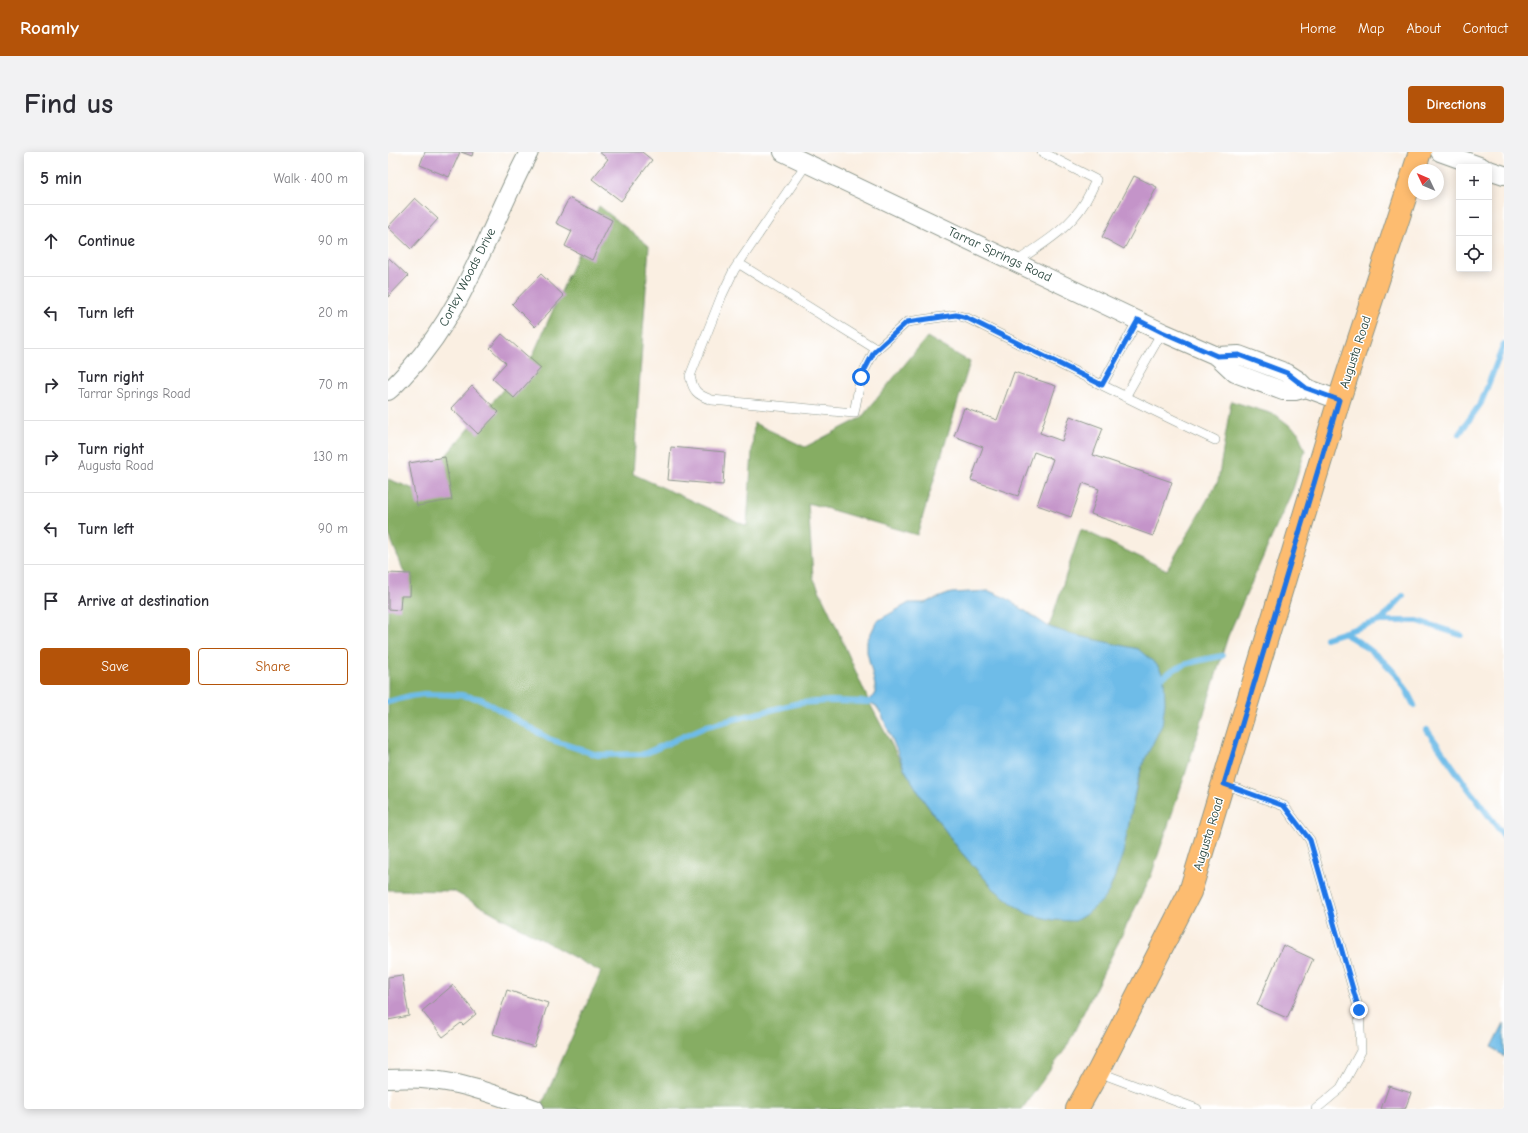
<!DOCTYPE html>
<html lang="en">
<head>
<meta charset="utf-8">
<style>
  body { margin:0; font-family:"Comic Neue",sans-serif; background:#f2f2f3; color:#2b2b33 }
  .controls { position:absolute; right:12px; top:12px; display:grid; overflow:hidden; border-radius:4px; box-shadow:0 2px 10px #0003 }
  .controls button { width:36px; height:36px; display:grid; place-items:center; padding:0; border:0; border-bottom:1px solid #e1e1e2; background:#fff; color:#2b2b33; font:20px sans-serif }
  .compass { position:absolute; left:1020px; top:12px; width:36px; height:36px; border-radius:50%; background:#fff; box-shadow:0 2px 10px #0003; rotate:314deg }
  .stop { position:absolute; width:12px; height:12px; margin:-9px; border:3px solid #1a73e8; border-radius:50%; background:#fff }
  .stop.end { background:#1a73e8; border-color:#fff; box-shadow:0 1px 4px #0008 }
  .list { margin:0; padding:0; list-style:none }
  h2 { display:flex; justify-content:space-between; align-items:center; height:52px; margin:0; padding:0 16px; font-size:17px }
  h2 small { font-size:13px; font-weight:400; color:#7c7c81 }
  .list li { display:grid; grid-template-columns:26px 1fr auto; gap:12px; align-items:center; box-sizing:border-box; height:72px; padding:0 16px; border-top:1px solid #e1e1e2 }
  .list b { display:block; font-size:15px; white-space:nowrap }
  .list p { margin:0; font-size:13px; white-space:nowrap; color:#7c7c81 }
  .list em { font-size:13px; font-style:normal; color:#7c7c81 }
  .actions { display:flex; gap:8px; padding:12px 16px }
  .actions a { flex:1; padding:9px 0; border:1px solid #b45309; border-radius:4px; text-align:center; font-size:14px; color:#b45309 }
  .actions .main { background:#b45309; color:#fff }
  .icon { flex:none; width:22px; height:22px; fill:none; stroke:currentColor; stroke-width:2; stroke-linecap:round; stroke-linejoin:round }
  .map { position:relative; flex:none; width:1116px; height:957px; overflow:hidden; border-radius:4px }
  header { display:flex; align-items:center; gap:24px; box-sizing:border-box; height:56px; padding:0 20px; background:#b45309; color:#fff }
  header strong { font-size:19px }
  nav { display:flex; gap:22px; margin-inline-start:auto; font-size:14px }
  .intro { display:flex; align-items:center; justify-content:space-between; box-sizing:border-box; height:96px; padding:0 24px }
  h1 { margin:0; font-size:28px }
  .button { padding:10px 18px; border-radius:4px; background:#b45309; color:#fff; font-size:14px; font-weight:700 }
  main { display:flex; gap:24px; padding:0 24px }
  aside { flex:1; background:#fff; border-radius:4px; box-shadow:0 2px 10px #0003 }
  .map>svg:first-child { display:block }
</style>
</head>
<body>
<header>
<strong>Roamly</strong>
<nav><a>Home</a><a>Map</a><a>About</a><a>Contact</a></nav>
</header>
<div class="intro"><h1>Find us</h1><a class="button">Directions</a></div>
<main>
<aside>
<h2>5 min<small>Walk · 400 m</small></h2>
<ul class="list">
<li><svg class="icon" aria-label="ahead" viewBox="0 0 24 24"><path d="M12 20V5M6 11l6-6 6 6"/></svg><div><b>Continue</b></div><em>90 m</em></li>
<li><svg class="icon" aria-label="left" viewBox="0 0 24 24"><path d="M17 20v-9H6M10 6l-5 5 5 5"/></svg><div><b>Turn left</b></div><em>20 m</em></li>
<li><svg class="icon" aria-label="right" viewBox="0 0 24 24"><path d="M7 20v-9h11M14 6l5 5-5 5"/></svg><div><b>Turn right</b><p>Tarrar Springs Road</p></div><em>70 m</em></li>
<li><svg class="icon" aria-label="right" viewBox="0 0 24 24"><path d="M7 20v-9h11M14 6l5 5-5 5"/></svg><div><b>Turn right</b><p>Augusta Road</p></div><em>130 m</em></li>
<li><svg class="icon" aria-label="left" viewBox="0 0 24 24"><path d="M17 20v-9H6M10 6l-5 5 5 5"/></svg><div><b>Turn left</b></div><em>90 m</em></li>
<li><svg class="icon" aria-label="arrive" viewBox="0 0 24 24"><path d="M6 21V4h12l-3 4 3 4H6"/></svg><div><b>Arrive at destination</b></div></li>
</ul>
<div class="actions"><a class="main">Save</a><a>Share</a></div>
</aside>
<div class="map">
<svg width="1116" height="957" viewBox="0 0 1116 957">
  <rect width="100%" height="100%" fill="#fff"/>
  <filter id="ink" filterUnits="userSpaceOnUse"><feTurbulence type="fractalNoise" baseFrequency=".025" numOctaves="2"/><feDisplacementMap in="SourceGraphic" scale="8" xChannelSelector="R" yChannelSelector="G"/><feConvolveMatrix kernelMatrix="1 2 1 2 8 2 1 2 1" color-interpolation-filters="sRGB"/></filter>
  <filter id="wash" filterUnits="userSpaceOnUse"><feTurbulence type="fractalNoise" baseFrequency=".012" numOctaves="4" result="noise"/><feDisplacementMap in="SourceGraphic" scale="16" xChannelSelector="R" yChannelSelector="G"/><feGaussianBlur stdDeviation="0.9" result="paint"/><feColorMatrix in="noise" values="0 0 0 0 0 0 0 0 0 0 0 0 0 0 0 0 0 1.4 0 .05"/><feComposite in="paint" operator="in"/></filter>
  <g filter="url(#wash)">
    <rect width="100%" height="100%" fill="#faefe2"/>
    <path fill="#86ad63" stroke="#52754c" d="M211,54L261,94L245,322L359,374L366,271L417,295L473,266L539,185L582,210L529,383L420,351L425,425L447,472L481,550L517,618L536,649L573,700L606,737L721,739C739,698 742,653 755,611L686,483L661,475L693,377L779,418L830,329L843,249L888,263L910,280L917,299L905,337L840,484L797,623L763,724L678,896L634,957H152L213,820L65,739L0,738V444L18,425L0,380V327L28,338L145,203Z"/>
    <path fill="#6ebce8" stroke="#467c8e" d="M601,439L618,446L661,475L686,483L750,497L769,513L776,524L777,551L774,573L755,611L749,631L735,701L727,724L721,739L714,749L700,761L687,769L665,768L640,762L626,753L606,737L573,700L536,649L517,618L494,563L488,554L481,550L487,541V533L479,500V489L489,469L521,451H536L563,441Z
      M1116,871V905L1104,895Z"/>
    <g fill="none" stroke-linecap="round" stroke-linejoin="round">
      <path stroke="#6ebce8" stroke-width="6" d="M1071,282L1093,251L1116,192
        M992,469L1015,444
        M955,481C975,491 1002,512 1014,531C1019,538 1022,546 1026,553
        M938,486L992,469H1030L1073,483
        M776,524C793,511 812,508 834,504
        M0,550L22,544L36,542L73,543L93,547L161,587L209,603L256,602L319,574L411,551L443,549L481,550
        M1039,578L1077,632L1116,684"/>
    </g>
    <g id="blocks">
      <path fill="#c494c9" d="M37,0H72L61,25L32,13Z
        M73,0H85L84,4Z
        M211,0H254L264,8L233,49L204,27L220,7Z
        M746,24L769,35L736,97L714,85Z
        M27,46L50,67L23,97L0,75Z
        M181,46L224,68L204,108L177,94L184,79L168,71Z
        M1,106L20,124L0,145V108Z
        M153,122L176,144L147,175L124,152Z
        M114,182L153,216L126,246L104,226L118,211L102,196Z
        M626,220L668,234L652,281L674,289L682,264L715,276L705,303L784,330L765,384L703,362L711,337L695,331L683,365L649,353L665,307L646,300L630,344L583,328L595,295L566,284L576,256L609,268Z
        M84,234L111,260L90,282L63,256Z
        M283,295L337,300L335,333L280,328Z
        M57,305L64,348L29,354L21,311Z
        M0,421L23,422L22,444H13L12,458L0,457Z
        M895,793L925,807L899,866L869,853Z
        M14,823L21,864L0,868V825Z
        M65,833L88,862L75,873L73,871L55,885L34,859Z
        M119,838L160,851L146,895L105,882Z
        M1001,934L1023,941L1017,957H993Z"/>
    </g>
  </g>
  <g filter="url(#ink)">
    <use href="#blocks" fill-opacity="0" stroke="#8c968b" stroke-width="1"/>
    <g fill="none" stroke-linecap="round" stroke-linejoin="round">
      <g stroke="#8c968b" stroke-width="10">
        <path id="service" d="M419,11L346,118L334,143L302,224C305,239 309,243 324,248L466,261L473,225L486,200L519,170L568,163L579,166C662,207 744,249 827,288
          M628,110C653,93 681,77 697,50C701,43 705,35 708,28L654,0
          M350,111L488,197
          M714,233L750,168
          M737,245L774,180
          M836,632L896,654L922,688L971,858L973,899L953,936L928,957
          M710,920L809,957"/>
      </g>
      <g stroke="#8c968b" stroke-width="20">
        <path id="minor" d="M395,0L774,180L829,204L847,221L895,239H907L918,236
          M1052,0L1094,15
          M1101,18L1116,23
          M829,204L851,203L899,221L910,228L918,236L951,248
          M0,239C8,233 14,225 21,218C78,156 102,73 141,0
          M0,927C57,923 94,938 147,957"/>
      </g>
      <g stroke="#8c968b" stroke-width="24">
        <path id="primary" d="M689,957L710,920L802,740L951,248L1032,0"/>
      </g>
      <use href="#service" stroke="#fff" stroke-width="9"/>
      <use href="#minor" stroke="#fff" stroke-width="18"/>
      <use href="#primary" stroke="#fdbc6f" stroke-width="22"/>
    </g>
  </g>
  <g fill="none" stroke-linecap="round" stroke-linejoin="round" filter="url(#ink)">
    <path stroke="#1a73e8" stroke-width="5" d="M473,225L486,200L519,170L568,163L579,166L714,233L750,168L774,180L829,204L851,203L899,221L918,236L951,248L836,632L896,654L922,688L971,858"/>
  </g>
  <g text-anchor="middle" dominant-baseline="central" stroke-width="3" stroke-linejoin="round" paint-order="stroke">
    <g font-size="13" fill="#1f3d34" stroke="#fff">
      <text transform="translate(612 102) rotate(25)">Tarrar Springs Road</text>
      <text transform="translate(79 125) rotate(-63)">Corley Woods Drive</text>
      <text transform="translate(967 200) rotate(-72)">Augusta Road</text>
      <text transform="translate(820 682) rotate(-73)">Augusta Road</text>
    </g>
  </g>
</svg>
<div class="controls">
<button>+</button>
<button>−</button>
<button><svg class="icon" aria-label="locate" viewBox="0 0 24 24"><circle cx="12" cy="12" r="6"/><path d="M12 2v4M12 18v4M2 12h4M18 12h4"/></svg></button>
</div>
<svg class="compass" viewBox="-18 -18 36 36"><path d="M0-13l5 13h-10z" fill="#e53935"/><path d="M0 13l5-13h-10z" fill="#7c7c81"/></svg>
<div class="stop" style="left:473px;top:225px"></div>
<div class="stop end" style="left:971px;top:858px"></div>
</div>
</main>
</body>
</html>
